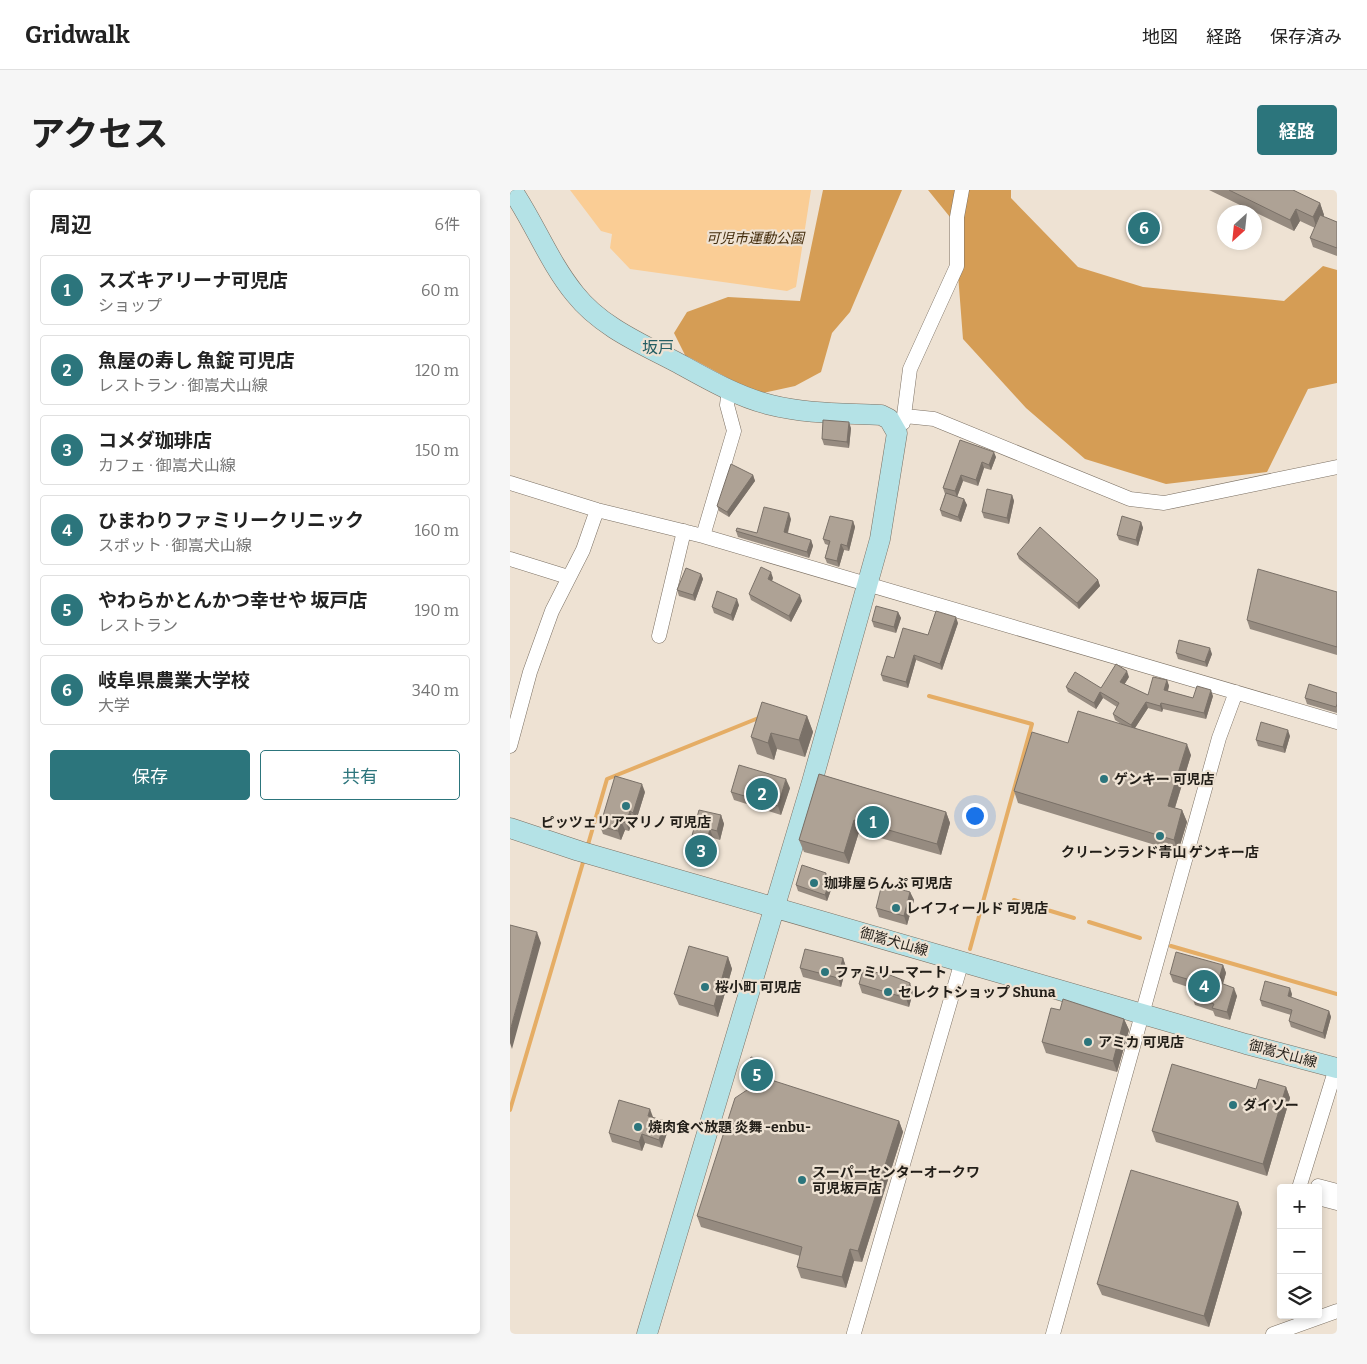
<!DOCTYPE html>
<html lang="ja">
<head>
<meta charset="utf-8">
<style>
  body { margin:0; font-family:Bitter,"Noto Sans JP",serif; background:#f6f6f6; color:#222 }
  .controls { position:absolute; right:15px; bottom:15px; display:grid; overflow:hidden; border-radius:5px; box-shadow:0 2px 8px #0003 }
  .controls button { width:45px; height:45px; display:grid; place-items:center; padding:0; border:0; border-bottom:1px solid #e0e0e0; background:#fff; color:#222; font:25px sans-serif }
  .compass { position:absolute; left:707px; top:15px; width:45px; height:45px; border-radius:50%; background:#fff; box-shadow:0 2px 8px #0003; rotate:207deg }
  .you { position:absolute; left:464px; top:625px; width:18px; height:18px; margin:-12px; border:4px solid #fff; border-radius:50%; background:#1a73e8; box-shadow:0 0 0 8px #1a73e833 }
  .badge { display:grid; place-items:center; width:32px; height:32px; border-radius:50%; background:#2c757c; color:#fff; font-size:16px; font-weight:700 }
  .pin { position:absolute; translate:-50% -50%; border:2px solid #fff; box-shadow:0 1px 5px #0006 }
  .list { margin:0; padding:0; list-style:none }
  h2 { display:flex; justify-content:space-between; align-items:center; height:65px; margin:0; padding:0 20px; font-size:21px }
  h2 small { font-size:16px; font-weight:400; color:#767676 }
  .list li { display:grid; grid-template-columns:32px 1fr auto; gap:15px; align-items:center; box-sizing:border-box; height:70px; margin:0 10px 10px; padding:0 10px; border:1px solid #e0e0e0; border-radius:5px }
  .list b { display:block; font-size:19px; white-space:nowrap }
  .list p { margin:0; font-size:16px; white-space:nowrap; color:#767676 }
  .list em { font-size:16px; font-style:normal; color:#767676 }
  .actions { display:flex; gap:10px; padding:15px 20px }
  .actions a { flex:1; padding:11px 0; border:1px solid #2c757c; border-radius:5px; text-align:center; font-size:18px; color:#2c757c }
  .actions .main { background:#2c757c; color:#fff }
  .icon { flex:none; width:28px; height:28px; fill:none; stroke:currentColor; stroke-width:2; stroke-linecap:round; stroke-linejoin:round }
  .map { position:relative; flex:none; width:827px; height:1144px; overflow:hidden; border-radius:5px }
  header { display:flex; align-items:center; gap:30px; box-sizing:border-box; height:70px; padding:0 25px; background:#fff; border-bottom:1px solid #e0e0e0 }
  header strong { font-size:24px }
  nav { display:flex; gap:28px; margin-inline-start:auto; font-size:18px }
  .intro { display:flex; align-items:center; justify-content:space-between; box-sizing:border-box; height:120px; padding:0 30px }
  h1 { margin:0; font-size:35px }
  .button { padding:12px 22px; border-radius:5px; background:#2c757c; color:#fff; font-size:18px; font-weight:700 }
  main { display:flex; gap:30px; padding:0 30px }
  aside { flex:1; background:#fff; border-radius:5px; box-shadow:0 2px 8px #0003 }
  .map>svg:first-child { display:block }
</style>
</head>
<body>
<header>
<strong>Gridwalk</strong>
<nav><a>地図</a><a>経路</a><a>保存済み</a></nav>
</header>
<div class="intro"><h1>アクセス</h1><a class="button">経路</a></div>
<main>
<aside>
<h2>周辺<small>6件</small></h2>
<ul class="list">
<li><span class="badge">1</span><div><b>スズキアリーナ可児店</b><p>ショップ</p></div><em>60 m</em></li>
<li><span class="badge">2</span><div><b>魚屋の寿し 魚錠 可児店</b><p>レストラン · 御嵩犬山線</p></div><em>120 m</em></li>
<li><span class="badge">3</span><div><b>コメダ珈琲店</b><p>カフェ · 御嵩犬山線</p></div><em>150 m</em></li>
<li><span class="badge">4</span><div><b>ひまわりファミリークリニック</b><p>スポット · 御嵩犬山線</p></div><em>160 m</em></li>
<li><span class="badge">5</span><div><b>やわらかとんかつ幸せや 坂戸店</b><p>レストラン</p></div><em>190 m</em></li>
<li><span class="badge">6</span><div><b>岐阜県農業大学校</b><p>大学</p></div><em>340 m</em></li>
</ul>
<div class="actions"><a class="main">保存</a><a>共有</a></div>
</aside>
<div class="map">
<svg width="827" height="1144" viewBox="0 0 827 1144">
  <rect width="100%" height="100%" fill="#eee2d3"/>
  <path fill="#facd95" d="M60,0H301L286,97L277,101L120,79L100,58L102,44L91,41Z"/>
  <path fill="#d59d55" d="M313,0H392L340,122L322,143L311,182L285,196L253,203L231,195L175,165L164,143L177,122L218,107L290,111Z
    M418,0H501V8L568,77L633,97L774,111L813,76L827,80V193L798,199L757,282L656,294L575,269L516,218L453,149L444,32Z"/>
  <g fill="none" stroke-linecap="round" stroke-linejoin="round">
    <path stroke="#e5ad65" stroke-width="4" d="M419,506L522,534L460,759
      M77,658L97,589L251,527
      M504,710L564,728
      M579,732L630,748
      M661,756L827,804
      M0,920L74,669"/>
    <g stroke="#7c7164" stroke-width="15">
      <path id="street" d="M395,226L424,229L620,309L654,313L827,277
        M393,233L400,179L447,76V27L452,0
        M0,293L87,320L193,346L827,532
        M193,346L224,241L217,215L219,199
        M0,369L58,387
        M149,446L174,341
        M0,556L20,482L42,421L73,360L87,320
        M808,996L827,1001
        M789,998L826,878
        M808,1008L827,1013
        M344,1143L452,771
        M543,1144L709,548L726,502
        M763,1144L827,1121"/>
    </g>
    <g stroke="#7c7164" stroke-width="21">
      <path id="secondary" d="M2,0C25,34 39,72 65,104C91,137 132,154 168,173C197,189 228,207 261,215C296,224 335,223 371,225L379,229L387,243L370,349L302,592L137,1144
        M0,638L69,661L736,854L827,878"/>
    </g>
    <use href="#street" stroke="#fff" stroke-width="14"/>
    <use href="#secondary" stroke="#b4e2e6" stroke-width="20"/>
  </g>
  <path fill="#968b80" d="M699,0H783L810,13L814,25L813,27L827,32V66L803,57L800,48L805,38L790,31L784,41Z
    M341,238L339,258L314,255L312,249Z
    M450,250L486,267L481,280L474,278L468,296L453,291L447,307L454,309L457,315L451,332L432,326L430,320L435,304L433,298Z
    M243,285L245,291L219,327L209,321L207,316Z
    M502,305L504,311L499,334L474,328L472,322Z
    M281,329L278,343L301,350L303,356L299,368L228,347L226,341L247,343Z
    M343,331L345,337L339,361L334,360L329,377L317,373L315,368L318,355L315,354L313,349Z
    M631,332L633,338L628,356L609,350L607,345Z
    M507,364L588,390L590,396L569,419L509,369Z
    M191,384L193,389L185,411L169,406L167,400Z
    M263,388L262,391L292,411L281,432L241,410L239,404Z
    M827,402V465L740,439L737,430Z
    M229,415L223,431L204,423L202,417Z
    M388,422L391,428L386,443L364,437L362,431Z
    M448,433L432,480L406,470L398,498L373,491L371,485L384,468L418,445Z
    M666,463L702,464L697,477L668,469Z
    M619,487L614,495L638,505L657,490L659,496L658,501L683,508L703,506L696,529L653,519L652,522L638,518L625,538L681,565L665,618L672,620L677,632L668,662L508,613L504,601L558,553L611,534L605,530L603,524L607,517L593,508L586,519L558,502L556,497L591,498Z
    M827,503V523L797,514L795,508Z
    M297,526L303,542L295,567L267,559L264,570L247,564L241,547Z
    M780,546L775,563L748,556L746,550Z
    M309,584L436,622L440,633L431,665L349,642L339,674L294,662L289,650Z
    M280,598L271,625L224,610L221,602Z
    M135,602L126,631L123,630L119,641L115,640L111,650L93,644L90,636Z
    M211,625L214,634L210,650L203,648L195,677L180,673L177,664Z
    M318,689L317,693L321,700L317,711L288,701L286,695Z
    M400,702L404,710L397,735L369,727L366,718Z
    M218,767L222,779L208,827L169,815L164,804Z
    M333,768L336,777L331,797L293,787L290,778Z
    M713,775L716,783L713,794L727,806L720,830L705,826L703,821L685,815L682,807L684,799L663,792L660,784Z
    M349,794L403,802L399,817L352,803Z
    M782,804L781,808L819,821L821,827L815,849L781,837L779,831L781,825L752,816L750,810Z
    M550,820L614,829L619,840L607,882L536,863L532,852Z
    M256,871L258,877L254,889L389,931L393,942L352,1072L344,1071L336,1098L291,1088L287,1077L290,1066L191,1037L187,1026L245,895L237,892L235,887Z
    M776,897L780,908L757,986L646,952L642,941L746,899Z
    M143,928L158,940L152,958L135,953L132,961L102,952L99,943Z
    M728,1012L732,1023L699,1137L592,1105L587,1094Z"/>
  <path fill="#7a7168" d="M810,13L814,25L807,39L803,27Z
    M786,19L790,31L784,41L780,30Z
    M339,232L341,238L339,258L337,252Z
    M484,262L486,267L481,280L479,275Z
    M472,272L474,278L468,296L466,290Z
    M243,285L245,291L219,327L217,322Z
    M451,285L453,291L447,307L445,301Z
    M502,305L504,311L499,334L497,328Z
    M454,309L457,315L451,332L448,327Z
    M279,323L281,329L276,348L274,342Z
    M343,331L345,337L339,361L337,356Z
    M631,332L633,338L628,356L626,350Z
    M301,350L303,356L299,368L297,362Z
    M331,354L334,360L329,377L327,371Z
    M261,382L263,388L260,395L258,389Z
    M191,384L193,389L185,411L183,405Z
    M588,390L590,396L569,419L567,413Z
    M290,405L292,411L281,432L279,426Z
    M227,409L229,415L223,431L221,425Z
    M388,422L391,428L386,443L384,437Z
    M446,427L448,433L432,480L430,474Z
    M700,458L702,464L697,477L695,472Z
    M404,465L406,470L398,498L396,492Z
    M617,481L619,487L612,498L610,492Z
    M657,490L659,496L656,506L654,500Z
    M701,500L703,506L696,529L694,523Z
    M590,502L593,508L586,519L584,513Z
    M636,512L638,518L623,541L621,535Z
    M651,513L653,519L652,522L650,516Z
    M297,526L303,542L295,567L289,550Z
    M778,540L780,546L775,563L773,557Z
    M261,543L267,559L264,570L258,553Z
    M677,554L681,565L662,627L658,616Z
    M276,589L280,598L271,625L268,616Z
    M132,594L135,602L126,631L123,623Z
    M672,620L677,632L668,662L664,650Z
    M120,621L123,630L119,641L116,633Z
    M436,622L440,633L431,665L427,654Z
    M211,625L214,634L210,650L207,641Z
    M344,630L349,642L339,674L334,663Z
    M111,631L115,640L111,650L108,641Z
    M200,639L203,648L195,677L192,668Z
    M316,683L318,689L315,698L313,692Z
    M319,694L321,700L317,711L315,705Z
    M400,702L404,710L397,735L394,726Z
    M27,742L31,753L2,859L0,853V841Z
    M218,767L222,779L208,827L204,816Z
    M333,768L336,777L331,797L328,788Z
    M713,775L716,783L711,800L708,792Z
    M400,793L403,802L399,817L396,808Z
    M724,798L727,806L720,830L717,822Z
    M780,798L782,804L780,812L778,806Z
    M819,821L821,827L815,849L813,843Z
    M614,829L619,840L607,882L603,871Z
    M256,871L258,877L252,897L249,892Z
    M776,897L780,908L757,986L753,974Z
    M140,919L143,927L141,935L138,926Z
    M155,931L158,940L152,958L149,950Z
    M389,931L393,942L352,1072L348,1061Z
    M132,944L135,953L132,961L129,952Z
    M728,1012L732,1023L699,1137L694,1126Z
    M340,1059L344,1071L336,1098L332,1087Z"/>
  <path fill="#aea295" stroke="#7a7168" d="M719,0H783L810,13L803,27L786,19L780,30Z
    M810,25L827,32V58L800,48Z
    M313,230L339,232L337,252L312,249Z
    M450,250L484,262L479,275L472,272L466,290L451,285L445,301L433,298Z
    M221,274L243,285L217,322L207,316Z
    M477,299L502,305L497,328L472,322Z
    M436,303L454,309L448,327L430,320Z
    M254,317L279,323L274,342L301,350L297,362L226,341L227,338L247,343Z
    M320,326L343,331L337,356L331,354L327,371L315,368L320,351L313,349Z
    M612,326L631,332L626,350L607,345Z
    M530,337L588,390L567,413L507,364Z
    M251,377L261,382L258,389L290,405L279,426L239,404Z
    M176,378L191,384L183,405L167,400Z
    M748,379L827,402V457L737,430Z
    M207,401L227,409L221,425L202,417Z
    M366,416L388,422L384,437L362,431Z
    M426,421L446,427L430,474L404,465L396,492L371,485L377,466L384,468L393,438L418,445Z
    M669,450L700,458L695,472L666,463Z
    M606,474L617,481L610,492L638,505L643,487L657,490L654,500L683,508L687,496L701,500L694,523L651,513L650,516L636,512L621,535L603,524L609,513L590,502L584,513L556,497L565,482L591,498Z
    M799,494L827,503V514L826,517L795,508Z
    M252,512L297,526L289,550L261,543L258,553L241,547Z
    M568,521L677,554L658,616L672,620L664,650L504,601L522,542L558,553Z
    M751,532L778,540L773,557L746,550Z
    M229,575L276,589L268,616L221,602Z
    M309,584L436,622L427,654L344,630L334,663L289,650Z
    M105,586L132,594L123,623L120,621L116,633L111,631L108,641L90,636Z
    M189,620L211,625L207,641L200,639L192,668L177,664Z
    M292,675L316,683L313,692L319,694L315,705L286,695Z
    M372,694L400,702L394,726L366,718Z
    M0,735L27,742L0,841Z
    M179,756L218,767L204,816L164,804Z
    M295,759L333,768L328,788L290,778Z
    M666,762L713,775L708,792L724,798L717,822L702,818L704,814L682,807L687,792L660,784Z
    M353,780L380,785L400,793L396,808L349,794Z
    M755,791L780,798L778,806L819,821L813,843L779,831L782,820L750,810Z
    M553,809L614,829L603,871L532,852L541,818L550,820Z
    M241,867L256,871L249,892L235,887Z
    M662,874L746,899L749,889L776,897L753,974L642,941Z
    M255,888L389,931L348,1061L340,1059L332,1087L287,1077L292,1057L187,1026L225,908Z
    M109,910L140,919L138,926L155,931L149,950L132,944L129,952L99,943Z
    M621,980L728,1012L694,1126L587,1094Z"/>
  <g fill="#2c757c" stroke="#eee2d3" stroke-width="2">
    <circle cx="594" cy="589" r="5"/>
    <circle cx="116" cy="616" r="5"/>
    <circle cx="650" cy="646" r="5"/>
    <circle cx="304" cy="693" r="5"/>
    <circle cx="386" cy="718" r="5"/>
    <circle cx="315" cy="782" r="5"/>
    <circle cx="195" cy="797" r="5"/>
    <circle cx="378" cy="802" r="5"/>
    <circle cx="578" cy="852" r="5"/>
    <circle cx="723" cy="915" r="5"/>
    <circle cx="128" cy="937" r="5"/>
    <circle cx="292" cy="990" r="5"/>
  </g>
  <g text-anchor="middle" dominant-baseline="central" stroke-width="4.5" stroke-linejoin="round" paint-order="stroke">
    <g font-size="14" font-style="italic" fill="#432c0c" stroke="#eee2d3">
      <text x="245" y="48">可児市運動公園</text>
    </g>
    <g font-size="14" font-weight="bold" fill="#221e18" stroke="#eee2d3" text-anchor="start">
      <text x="604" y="589">ゲンキー 可児店</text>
      <text x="116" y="632" text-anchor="middle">ピッツェリアマリノ 可児店</text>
      <text x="650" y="662" text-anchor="middle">クリーンランド青山 ゲンキー店</text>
      <text x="314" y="693">珈琲屋らんぷ 可児店</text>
      <text x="396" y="718">レイフィールド 可児店</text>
      <text x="325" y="782">ファミリーマート</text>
      <text x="205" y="797">桜小町 可児店</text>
      <text x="388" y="802">セレクトショップ Shuna</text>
      <text x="588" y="852">アミカ 可児店</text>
      <text x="733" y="915">ダイソー</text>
      <text x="138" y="937">焼肉食べ放題 炎舞 ‐enbu‐</text>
      <text x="302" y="982">スーパーセンターオークワ<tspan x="302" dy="16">可児坂戸店</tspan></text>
    </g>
    <g font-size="14" fill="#221e18" stroke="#eee2d3">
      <text transform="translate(384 752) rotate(16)">御嵩犬山線</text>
      <text transform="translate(773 864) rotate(15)">御嵩犬山線</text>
    </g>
    <g font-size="16" fill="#245e63" stroke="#eee2d3">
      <text x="148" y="157">坂戸</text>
    </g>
  </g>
</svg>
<div class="controls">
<button>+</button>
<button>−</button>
<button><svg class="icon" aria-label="layers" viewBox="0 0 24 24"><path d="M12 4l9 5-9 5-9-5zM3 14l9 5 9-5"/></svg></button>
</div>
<svg class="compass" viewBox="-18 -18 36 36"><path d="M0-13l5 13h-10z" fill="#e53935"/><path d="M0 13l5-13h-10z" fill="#767676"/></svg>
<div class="you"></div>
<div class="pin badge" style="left:363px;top:632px">1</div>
<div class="pin badge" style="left:252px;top:604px">2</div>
<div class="pin badge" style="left:191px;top:661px">3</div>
<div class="pin badge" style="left:694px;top:796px">4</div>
<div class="pin badge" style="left:247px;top:885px">5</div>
<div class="pin badge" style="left:634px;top:38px">6</div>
</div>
</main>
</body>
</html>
